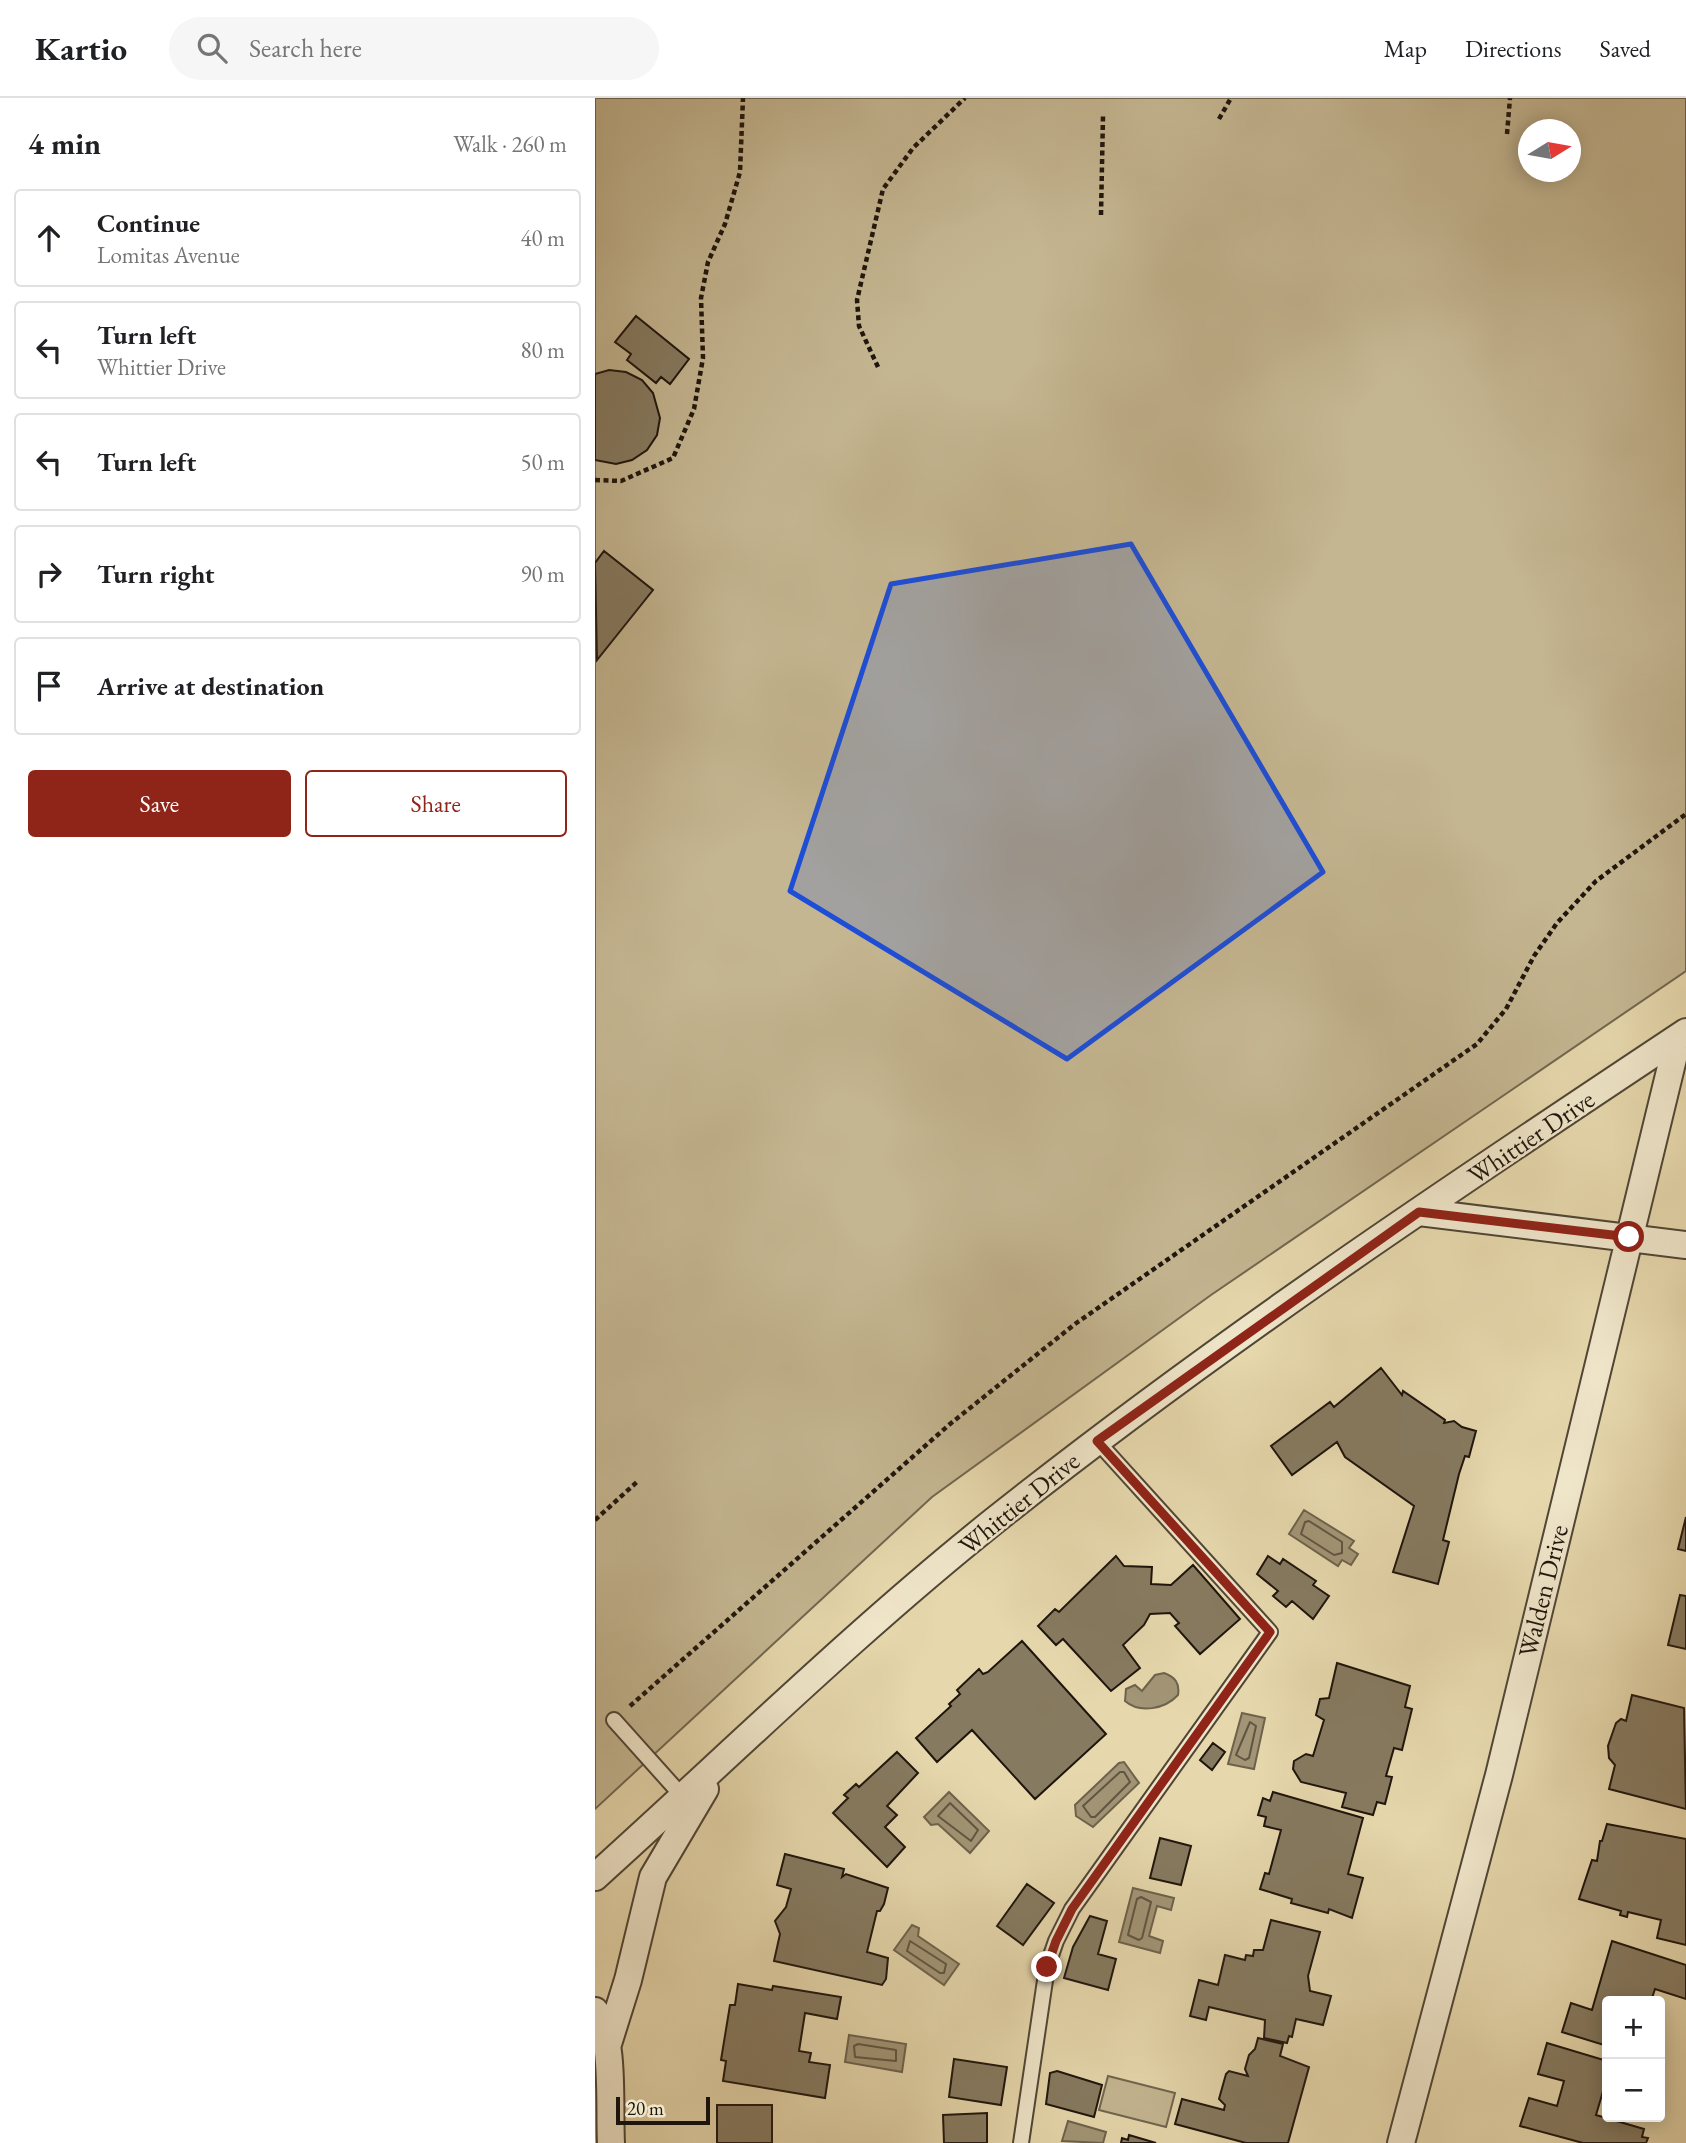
<!DOCTYPE html>
<html lang="en">
<head>
<meta charset="utf-8">
<style>
  body { margin:0; font-family:"EB Garamond",serif; background:#f6f6f6; color:#202124 }
  .controls { position:absolute; right:21px; bottom:21px; display:grid; overflow:hidden; border-radius:7px; box-shadow:0 4px 18px #0003 }
  .controls button { width:63px; height:63px; display:grid; place-items:center; padding:0; border:0; border-bottom:2px solid #e0e0e0; background:#fff; color:#202124; font:35px sans-serif }
  .compass { position:absolute; left:923px; top:21px; width:63px; height:63px; border-radius:50%; background:#fff; box-shadow:0 4px 18px #0003; rotate:79deg }
  .scale { position:absolute; left:21px; bottom:18px; width:94px; box-sizing:border-box; padding-left:7px; border:4px solid #1e150d; border-top:0; font-size:19px; line-height:24px; white-space:nowrap; color:#1e150d; -webkit-text-stroke:5px #efe5c9; paint-order:stroke }
  .stop { position:absolute; width:21px; height:21px; margin:-16px; border:5px solid #8f2418; border-radius:50%; background:#fff }
  .stop.end { background:#8f2418; border-color:#fff; box-shadow:0 2px 7px #0008 }
  .list { margin:0; padding:0; list-style:none }
  h2 { display:flex; justify-content:space-between; align-items:center; height:91px; margin:0; padding:0 28px; font-size:30px }
  h2 small { font-size:23px; font-weight:400; color:#757577 }
  .list li { display:grid; grid-template-columns:46px 1fr auto; gap:21px; align-items:center; box-sizing:border-box; height:98px; margin:0 14px 14px; padding:0 14px; border:2px solid #e0e0e0; border-radius:7px }
  .list b { display:block; font-size:26px; white-space:nowrap }
  .list p { margin:0; font-size:23px; white-space:nowrap; color:#757577 }
  .list em { font-size:23px; font-style:normal; color:#757577 }
  .actions { display:flex; gap:14px; padding:21px 28px }
  .actions a { flex:1; padding:16px 0; border:2px solid #8f2418; border-radius:7px; text-align:center; font-size:24px; color:#8f2418 }
  .actions .main { background:#8f2418; color:#fff }
  .icon { flex:none; width:38px; height:38px; fill:none; stroke:currentColor; stroke-width:2; stroke-linecap:round; stroke-linejoin:round }
  .map { position:relative; flex:none; width:1091px; height:2045px; overflow:hidden }
  header { display:flex; align-items:center; gap:42px; box-sizing:border-box; height:98px; padding:0 35px; background:#fff; border-bottom:2px solid #e0e0e0 }
  header strong { font-size:33px }
  nav { display:flex; gap:38px; margin-inline-start:auto; font-size:24px }
  .search { width:490px; height:63px; background:#f6f6f6; display:flex; align-items:center; gap:18px; box-sizing:border-box; padding:0 24px; border-radius:38px; color:#757577; font-size:26px }
  main { display:flex }
  aside { flex:1; background:#fff }
  .map>svg:first-child { display:block }
</style>
</head>
<body>
<header>
<strong>Kartio</strong>
<div class="search"><svg class="icon" aria-label="search" viewBox="0 0 24 24"><circle cx="10" cy="10" r="6"/><path d="M15 15l6 6"/></svg>Search here</div>
<nav><a>Map</a><a>Directions</a><a>Saved</a></nav>
</header>
<main>
<aside>
<h2>4 min<small>Walk · 260 m</small></h2>
<ul class="list">
<li><svg class="icon" aria-label="ahead" viewBox="0 0 24 24"><path d="M12 20V5M6 11l6-6 6 6"/></svg><div><b>Continue</b><p>Lomitas Avenue</p></div><em>40 m</em></li>
<li><svg class="icon" aria-label="left" viewBox="0 0 24 24"><path d="M17 20v-9H6M10 6l-5 5 5 5"/></svg><div><b>Turn left</b><p>Whittier Drive</p></div><em>80 m</em></li>
<li><svg class="icon" aria-label="left" viewBox="0 0 24 24"><path d="M17 20v-9H6M10 6l-5 5 5 5"/></svg><div><b>Turn left</b></div><em>50 m</em></li>
<li><svg class="icon" aria-label="right" viewBox="0 0 24 24"><path d="M7 20v-9h11M14 6l5 5-5 5"/></svg><div><b>Turn right</b></div><em>90 m</em></li>
<li><svg class="icon" aria-label="arrive" viewBox="0 0 24 24"><path d="M6 21V4h12l-3 4 3 4H6"/></svg><div><b>Arrive at destination</b></div></li>
</ul>
<div class="actions"><a class="main">Save</a><a>Share</a></div>
</aside>
<div class="map">
<svg width="1091" height="2045" viewBox="0 0 1091 2045">
  <rect width="100%" height="100%" fill="#e6d7ac"/>
  <filter id="stains"><feTurbulence type="fractalNoise" baseFrequency=".00286" numOctaves="4"/><feColorMatrix values="0 0 0 0 .2 0 0 0 0 .09 0 0 0 0 .02 0 0 0 .5 -.17"/></filter>
  <radialGradient id="worn" r=".72"><stop offset=".6" stop-color="#630" stop-opacity="0"/><stop offset="1" stop-color="#630" stop-opacity=".3"/></radialGradient>
  <path fill="#c4b691" stroke="#71664f" stroke-width="2" fill-rule="evenodd" d="M0,0H1091V873L616,1197L337,1399L0,1711ZM934,32H976V74H934Z
    M513,1978L580,1995L571,2029L504,2012Z"/>
  <path fill="#a29576" stroke="#6d624c" stroke-width="2" d="M709,1412L759,1443L754,1450L763,1456L756,1467L747,1462L743,1468L694,1436Z
    M569,1575C580,1579 585,1585 583,1597C570,1611 545,1616 530,1603L531,1591L540,1587L547,1593L560,1577Z
    M647,1615L670,1620L659,1671L633,1666Z
    M529,1664L544,1685L498,1729L481,1718L480,1707L524,1665Z
    M354,1694L394,1733L375,1755L343,1726L336,1727L329,1719Z
    M538,1790L579,1800L576,1812L562,1808L554,1838L568,1843L565,1855L524,1844Z
    M317,1827L324,1830L323,1838L364,1866L349,1887L299,1852Z
    M254,1937L311,1946L307,1974L250,1964Z
    M473,2023L511,2034L508,2045L467,2043Z"/>
  <g fill="none" stroke-linecap="round" stroke-linejoin="round">
    <path stroke="#605542" stroke-width="2" d="M714,1423L747,1444V1455L739,1457L706,1436L710,1424Z
      M655,1624L661,1628L654,1660L650,1662L641,1657Z
      M525,1674H529L535,1684L500,1719H496L488,1708Z
      M355,1705L383,1732L376,1743L343,1718Z
      M546,1799L556,1804L547,1840L544,1842L533,1837L542,1801Z
      M315,1843L351,1866L349,1875H345L312,1853Z
      M263,1946L301,1952V1963L260,1959L259,1948Z"/>
  </g>
  <path fill="#867a60" stroke="#1e150d" stroke-width="2" d="M41,218L94,261L75,286L66,279L61,285L32,262L36,256L20,244Z
    M14,272L31,274L47,282L58,295L65,320L62,337L52,352L37,362L21,366L0,362V276Z
    M9,453L58,492L2,562L0,465Z
    M786,1270L807,1297L808,1293L850,1322L849,1325L859,1323L867,1329L881,1333L874,1359L870,1358L864,1376L848,1442L854,1444L843,1486L798,1474L819,1408L750,1359L742,1344L697,1377L676,1348L735,1304L739,1309Z
    M1091,1419V1453L1083,1451Z
    M521,1458L529,1468L557,1469L556,1486L576,1487L598,1467L645,1521L605,1556L580,1528L584,1525L575,1515L555,1516L549,1527L528,1547L545,1570L516,1593L468,1541L461,1547L443,1528L460,1511L464,1514Z
    M673,1458L685,1466L688,1461L721,1483L718,1487L734,1498L718,1521L697,1503L691,1509L678,1498L683,1493L662,1476Z
    M1085,1497L1091,1498V1551L1073,1547Z
    M427,1543L511,1636L440,1701L377,1632L342,1664L321,1640L356,1608L354,1606L365,1596L362,1592L384,1571L388,1576L393,1574Z
    M742,1565L815,1588L810,1609L817,1611L807,1652L799,1650L791,1678L797,1679L790,1706L782,1704L778,1717L747,1709L751,1695L706,1684L698,1671L699,1663L711,1656L718,1658L729,1622L721,1617L725,1601L734,1600Z
    M1037,1597L1089,1610L1091,1711L1014,1691L1020,1667L1014,1660L1013,1648L1021,1625L1026,1621L1031,1623Z
    M618,1645L630,1654L617,1672L605,1662Z
    M302,1654L323,1675L292,1708L302,1717L290,1729L310,1749L292,1769L238,1715L253,1700L249,1697L261,1686L264,1689Z
    M678,1694L768,1720L753,1776L768,1780L757,1820L734,1811L733,1815L696,1805L697,1801L665,1791L670,1775L674,1776L686,1732L669,1728L671,1719L663,1717L668,1700L675,1703Z
    M1012,1726L1091,1741V1847L1062,1840L1066,1822L1033,1814L1032,1819L1025,1817L1026,1813L984,1801L997,1762L1002,1763L1005,1743H1007Z
    M565,1740L596,1748L586,1787L555,1780Z
    M190,1756L249,1771L247,1779L251,1776L293,1790L289,1806L285,1813H282L272,1854L293,1860L291,1881L287,1887L179,1863L185,1836L180,1823L191,1809L196,1791L182,1787Z
    M432,1786L459,1805L428,1847L402,1828Z
    M495,1818L512,1823L503,1856L521,1861L513,1892L469,1880L478,1849Z
    M676,1822L725,1834L713,1878L715,1893L736,1898L728,1927L701,1921L697,1939L694,1938L692,1945L669,1940L670,1922L614,1909L611,1922L595,1918L604,1882L623,1887L630,1857L650,1862L651,1857L658,1858L659,1852H668Z
    M1017,1843L1091,1867V1901L1060,1891L1056,1903H1012V1948L967,1934L976,1905L997,1912Z
    M143,1886L177,1892L178,1888L246,1899L242,1921L210,1915L204,1953L216,1955L214,1964L235,1967L230,2000L128,1983L131,1963L126,1962L135,1907H140Z
    M663,1940L688,1946L685,1958L714,1969L693,2045H651L580,2026L587,2001L629,2012L630,2007L624,2001L631,1976L634,1973L653,1978L650,1971L654,1957L660,1951Z
    M952,1945L1012,1963V1991L1009,1990L1001,2017L1049,2031L1047,2039L1053,2040L1051,2045H988L925,2028L934,2000L962,2008L969,1983L943,1976Z
    M359,1961L412,1969L406,2007L354,1999Z
    M462,1973L507,1987L499,2019L451,2006L455,1975Z
    M122,2007H177V2045H122Z
    M392,2015V2045H349L348,2017Z
    M534,2037L561,2045H526L527,2040L533,2042Z"/>
  <g fill="none" stroke-linecap="round" stroke-linejoin="round">
    <g stroke="#504635" stroke-width="18">
      <path id="service" d="M19,1622L88,1699
        M426,2045L452,1869L461,1843L477,1811L675,1534L502,1343"/>
    </g>
    <g stroke="#504635" stroke-width="30">
      <path id="minor" d="M824,1114L1091,1147
        M0,1779C132,1660 260,1534 399,1423C620,1247 856,1090 1091,934
        M0,1913C20,1937 14,2013 16,2045
        M12,1949L33,1882L58,1779L110,1691
        M806,2045L904,1677L1083,940"/>
    </g>
    <path stroke="#1e150d" stroke-width="4.5" stroke-dasharray="5 3.5" stroke-linecap="butt" d="M624,21L636,0
      M912,36L915,0
      M506,117L508,18
      M283,269L264,228L262,202L288,91L318,50L370,0
      M0,382L26,383L78,360L99,311L108,260L106,200L113,164L130,126L145,74L148,0
      M0,1422L43,1383
      M35,1608L355,1326L480,1226L882,946L911,911L939,858L962,825L1001,783L1091,716"/>
    <use href="#service" stroke="#efe5c9" stroke-width="14"/>
    <use href="#minor" stroke="#efe5c9" stroke-width="26"/>
  </g>
  <g fill="none" stroke-linecap="round" stroke-linejoin="round">
    <path stroke="#8f2418" stroke-width="9" d="M452,1869L461,1843L477,1811L675,1534L502,1343L824,1114L1034,1139"/>
  </g>
  <path fill="#1d4ed8" fill-opacity="0.2" stroke="#1d4ed8" stroke-width="5" stroke-linejoin="round" d="M536,446L728,774L472,961L195,793L296,486Z"/>
  <g text-anchor="middle" dominant-baseline="central" stroke-width="5" stroke-linejoin="round" paint-order="stroke">
    <g font-size="26" fill="#1e150d" stroke="#efe5c9">
      <text transform="translate(936 1039) rotate(-34)">Whittier Drive</text>
      <text transform="translate(424 1405) rotate(-39)">Whittier Drive</text>
      <text transform="translate(948 1493) rotate(-76)">Walden Drive</text>
    </g>
  </g>
  <rect width="100%" height="100%" filter="url(#stains)"/>
  <rect width="100%" height="100%" fill="url(#worn)"/>
</svg>
<div class="controls">
<button>+</button>
<button>−</button>
</div>
<svg class="compass" viewBox="-18 -18 36 36"><path d="M0-13l5 13h-10z" fill="#e53935"/><path d="M0 13l5-13h-10z" fill="#757577"/></svg>
<div class="scale">20 m</div>
<div class="stop" style="left:1034px;top:1139px"></div>
<div class="stop end" style="left:452px;top:1869px"></div>
</div>
</main>
</body>
</html>
